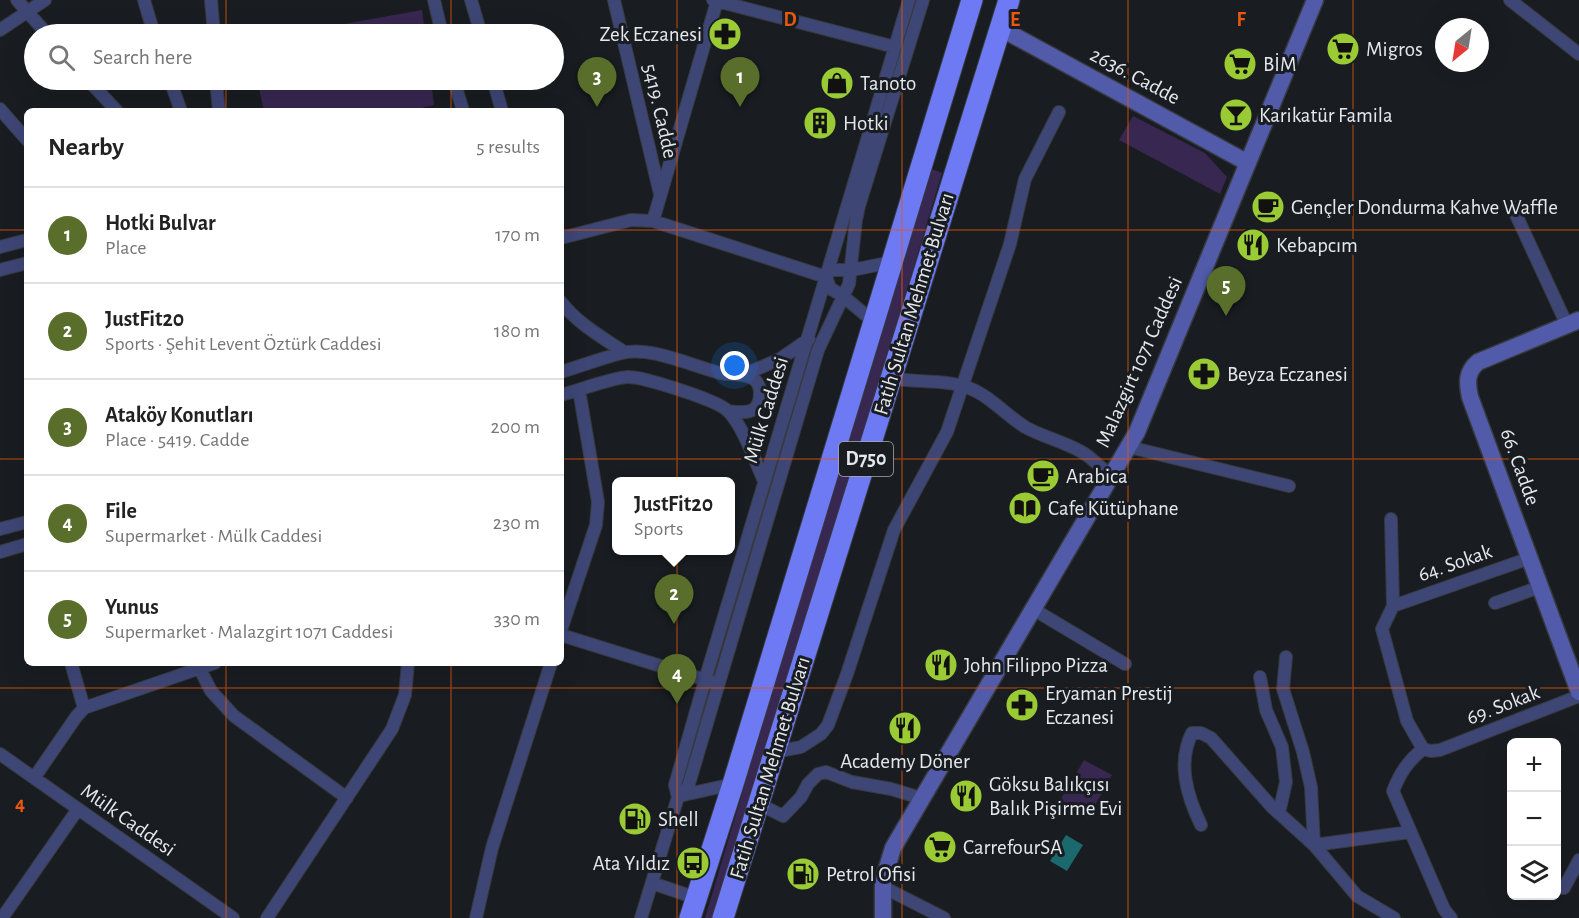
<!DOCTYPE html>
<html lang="en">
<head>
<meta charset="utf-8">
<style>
  body { margin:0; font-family:"Alegreya Sans",sans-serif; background:#f6f6f6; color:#222 }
  .controls { position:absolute; right:18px; bottom:18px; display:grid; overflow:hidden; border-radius:9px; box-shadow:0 6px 24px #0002 }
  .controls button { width:54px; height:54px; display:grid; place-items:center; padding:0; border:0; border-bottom:2px solid #e0e0e0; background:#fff; color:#222; font:30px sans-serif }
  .compass { position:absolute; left:1435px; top:18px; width:54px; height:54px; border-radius:50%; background:#fff; box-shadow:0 6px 24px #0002; rotate:210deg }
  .you { position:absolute; left:735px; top:366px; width:21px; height:21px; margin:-15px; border:4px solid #fff; border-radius:50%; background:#1a73e8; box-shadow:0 0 0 9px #1a73e833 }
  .badge { display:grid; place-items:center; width:39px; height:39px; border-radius:50%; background:#586e2a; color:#fff; font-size:20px; font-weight:700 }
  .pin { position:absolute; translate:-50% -50px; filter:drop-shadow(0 2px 3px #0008) }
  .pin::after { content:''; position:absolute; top:32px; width:21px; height:18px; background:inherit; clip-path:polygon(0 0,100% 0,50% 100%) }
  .popup { position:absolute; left:612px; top:477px; width:123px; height:78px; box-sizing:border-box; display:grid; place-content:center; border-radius:9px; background:#fff; filter:drop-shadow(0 2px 4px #0005); font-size:20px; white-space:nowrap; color:#767676 }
  .popup b { font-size:22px; color:#222 }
  .popup::after { content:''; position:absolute; left:50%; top:100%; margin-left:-12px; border:12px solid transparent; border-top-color:#fff }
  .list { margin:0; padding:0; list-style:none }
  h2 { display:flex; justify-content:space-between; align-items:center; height:78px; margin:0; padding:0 24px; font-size:26px }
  h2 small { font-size:20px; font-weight:400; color:#767676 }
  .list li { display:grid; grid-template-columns:39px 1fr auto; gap:18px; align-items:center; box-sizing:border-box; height:96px; padding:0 24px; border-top:2px solid #e0e0e0 }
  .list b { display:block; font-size:22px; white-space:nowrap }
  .list p { margin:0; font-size:20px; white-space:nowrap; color:#767676 }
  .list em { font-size:20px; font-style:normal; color:#767676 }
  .icon { flex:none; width:33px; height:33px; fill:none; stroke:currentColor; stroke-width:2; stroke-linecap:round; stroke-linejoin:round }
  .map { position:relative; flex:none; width:1579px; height:918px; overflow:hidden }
  .search { position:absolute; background:#fff; box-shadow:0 6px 24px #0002; left:24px; top:24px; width:540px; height:66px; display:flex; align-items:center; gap:15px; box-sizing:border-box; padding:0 21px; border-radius:33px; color:#767676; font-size:22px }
  .panel { position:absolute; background:#fff; box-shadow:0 6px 24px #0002; left:24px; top:108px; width:540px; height:558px; border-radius:9px }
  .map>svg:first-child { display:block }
</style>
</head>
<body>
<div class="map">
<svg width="1579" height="918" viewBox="0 0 1579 918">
  <rect width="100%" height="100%" fill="#191d21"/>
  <path fill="#382751" d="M422,10L425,34H288Z
    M257,80H431L434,105L409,111H264Z
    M1133,116L1205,153L1227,177L1220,194L1119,140Z
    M932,169L942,173L914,266L714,918H705L803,589Z
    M1084,760L1112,775L1088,818L1059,802Z"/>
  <path fill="#1b696e" d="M1066,835L1083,845L1067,871L1050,861Z"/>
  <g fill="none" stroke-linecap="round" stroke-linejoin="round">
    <g stroke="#363a3d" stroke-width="14">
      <path id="street" d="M17,0L47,34
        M144,0L154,34
        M211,0L214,34
        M434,0L442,34
        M471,0L481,34
        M614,0L660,194
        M713,0L895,47
        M1510,0L1579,54
        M0,30L45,0
        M88,80L117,111
        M170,80L181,111
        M216,80L219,111
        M454,80L463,111
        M493,80L502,111
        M0,109L27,140
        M1512,206L1567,325
        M653,221L717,1
        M561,238L631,220L653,221L826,277
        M0,247L27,240
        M0,270L27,263
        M561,302C578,324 602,337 624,352
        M874,322L844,297L830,288L826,277L830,270H852L892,262
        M561,372C581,366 602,358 622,353C651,346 692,366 720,373C731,375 746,373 755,380C759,384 760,388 760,392C760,415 746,413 728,411
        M743,375L780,359L809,339
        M891,378C916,383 944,379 969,388C990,396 1006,415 1025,427C1043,437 1062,441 1080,451C1092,457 1101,468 1111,477
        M561,395C577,391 614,377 628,377C644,377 717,400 728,411C743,426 755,461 764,481
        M1129,447L1289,486
        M1391,519L1393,606L1382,629L1407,721L1423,749L1431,751L1440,750L1579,696
        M0,529L27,522
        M0,552L27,544
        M1495,603L1540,587
        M1393,606L1530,558
        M1033,609L1125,664
        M561,630L596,525L598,502L579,390
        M561,635L712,682
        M1286,657L1283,689L1303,752L1311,787L1314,845L1410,832
        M71,663L84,708
        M197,663L211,691L234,716L347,798
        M1260,677L1266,710L1282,747L1286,782L1279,813
        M1423,749C1408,761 1400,773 1393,791L1444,909L1451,918
        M775,752L801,747L821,734L828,725L847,674L894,530L947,432L1010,244L1025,179L1059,112
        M0,754L233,918
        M34,778L76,717L84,708L215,663
        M679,796L733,784
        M678,797L675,785L705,680L909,0
        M759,804L783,816L801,797L808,784L818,774L826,772L852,782L891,789L921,798
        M1201,825C1187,796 1177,763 1192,733H1201L1211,738L1272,807L1314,845L1357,896L1394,918
        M652,883L696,898
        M883,887L944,918
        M1564,888L1579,860
        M2,918L78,809
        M267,918L392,729L405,695L408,663
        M476,918L492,848L551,663
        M641,918L678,797L688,787L818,350L849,284L856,220L859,206L923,0"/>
    </g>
    <g stroke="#363a3d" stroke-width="19">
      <path id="secondary" d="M1000,28L1248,163
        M1579,320L1478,362C1466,372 1467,383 1470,397L1579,692
        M883,918V881L893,848L1137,432L1315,0"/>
    </g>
    <g stroke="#363a3d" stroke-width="23">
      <path id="highway" d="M690,918L733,784L972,0
        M723,918L1009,0"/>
    </g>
    <use href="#street" stroke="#3e4676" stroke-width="12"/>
    <use href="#secondary" stroke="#525ba9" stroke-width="16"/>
    <use href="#highway" stroke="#6e7af4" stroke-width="21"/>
  </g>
  <path fill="none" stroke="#e8590c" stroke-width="1.5" stroke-opacity="0.55" d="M226,0V34M451,0V34M677,0V918M902,0V918M1128,0V918M1353,0V918M226,80V111M451,80V111M0,230H27M561,230H1579M0,459H27M561,459H1579M226,663V918M451,663V918M0,688H1579"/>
  <defs>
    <g id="pharmacy-disc" transform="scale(1.725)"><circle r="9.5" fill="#9acb34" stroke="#191d21"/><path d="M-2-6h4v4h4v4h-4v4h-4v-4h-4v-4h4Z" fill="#111"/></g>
    <g id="supermarket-disc" transform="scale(1.725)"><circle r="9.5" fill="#9acb34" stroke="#191d21"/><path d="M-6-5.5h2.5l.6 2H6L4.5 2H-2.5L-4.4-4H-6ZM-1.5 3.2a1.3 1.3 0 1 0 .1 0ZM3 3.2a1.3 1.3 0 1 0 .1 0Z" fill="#111"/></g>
    <g id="shop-disc" transform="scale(1.725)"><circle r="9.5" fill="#9acb34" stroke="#191d21"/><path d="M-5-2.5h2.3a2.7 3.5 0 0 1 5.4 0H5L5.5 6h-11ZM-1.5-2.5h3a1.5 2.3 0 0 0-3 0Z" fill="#111"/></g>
    <g id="bar-disc" transform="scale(1.725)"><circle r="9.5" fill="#9acb34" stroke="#191d21"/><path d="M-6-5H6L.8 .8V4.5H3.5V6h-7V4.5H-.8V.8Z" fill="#111"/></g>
    <g id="building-disc" transform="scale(1.725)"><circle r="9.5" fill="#9acb34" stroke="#191d21"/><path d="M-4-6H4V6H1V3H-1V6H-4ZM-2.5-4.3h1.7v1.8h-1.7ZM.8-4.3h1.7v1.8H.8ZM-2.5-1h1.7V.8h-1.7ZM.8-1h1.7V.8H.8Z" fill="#111"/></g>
    <g id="cafe-disc" transform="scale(1.725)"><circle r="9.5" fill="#9acb34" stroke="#191d21"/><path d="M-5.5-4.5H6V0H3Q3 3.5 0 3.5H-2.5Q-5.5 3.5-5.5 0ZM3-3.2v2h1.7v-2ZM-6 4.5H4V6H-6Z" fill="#111"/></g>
    <g id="restaurant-disc" transform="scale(1.725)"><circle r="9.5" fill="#9acb34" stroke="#191d21"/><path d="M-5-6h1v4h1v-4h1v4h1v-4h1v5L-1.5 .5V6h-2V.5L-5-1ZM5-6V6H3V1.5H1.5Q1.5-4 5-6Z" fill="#111"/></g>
    <g id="library-disc" transform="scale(1.725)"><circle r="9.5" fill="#9acb34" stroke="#191d21"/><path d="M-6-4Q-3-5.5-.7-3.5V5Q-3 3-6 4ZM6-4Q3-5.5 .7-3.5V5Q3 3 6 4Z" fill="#111"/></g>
    <g id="fuel-disc" transform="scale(1.725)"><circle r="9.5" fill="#9acb34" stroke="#191d21"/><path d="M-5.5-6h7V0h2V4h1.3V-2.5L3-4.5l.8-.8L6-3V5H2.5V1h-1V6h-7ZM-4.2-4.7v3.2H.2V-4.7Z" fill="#111"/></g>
    <g id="bus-disc" transform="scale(1.725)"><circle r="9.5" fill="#9acb34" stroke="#191d21"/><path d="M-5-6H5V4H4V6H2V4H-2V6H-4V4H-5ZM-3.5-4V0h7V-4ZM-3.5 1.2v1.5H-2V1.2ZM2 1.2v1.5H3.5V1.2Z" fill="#111"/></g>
  </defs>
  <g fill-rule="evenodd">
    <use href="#pharmacy-disc" x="725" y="34"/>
    <use href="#supermarket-disc" x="1343" y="49"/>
    <use href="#supermarket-disc" x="1240" y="64"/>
    <use href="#shop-disc" x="837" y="83"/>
    <use href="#bar-disc" x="1236" y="115"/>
    <use href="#building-disc" x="820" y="123"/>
    <use href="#cafe-disc" x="1268" y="207"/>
    <use href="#restaurant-disc" x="1253" y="245"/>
    <use href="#pharmacy-disc" x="1204" y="374"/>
    <use href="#cafe-disc" x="1043" y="476"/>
    <use href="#library-disc" x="1025" y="508"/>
    <use href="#restaurant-disc" x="941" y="665"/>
    <use href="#pharmacy-disc" x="1022" y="705"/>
    <use href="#restaurant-disc" x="905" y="728"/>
    <use href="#restaurant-disc" x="966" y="796"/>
    <use href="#fuel-disc" x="635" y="819"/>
    <use href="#supermarket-disc" x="940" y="847"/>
    <use href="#bus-disc" x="693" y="863"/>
    <use href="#fuel-disc" x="803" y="874"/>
  </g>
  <g text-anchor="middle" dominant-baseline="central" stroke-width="6" stroke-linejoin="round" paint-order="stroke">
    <rect fill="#191d21" stroke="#a8acae" stroke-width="1.5" x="839" y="442" width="54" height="34" rx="4.5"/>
    <g font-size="20" font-weight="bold" fill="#e6e9eb">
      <text x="866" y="459">D750</text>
    </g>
    <g font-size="21" fill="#e6e9eb" stroke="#191d21" text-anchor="start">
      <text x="702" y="34" text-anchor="end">Zek Eczanesi</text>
      <text x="1366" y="49">Migros</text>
      <text x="1263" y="64">BİM</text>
      <text x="860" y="83">Tanoto</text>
      <text x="1259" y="115">Karikatür Famila</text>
      <text x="843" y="123">Hotki</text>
      <text x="1291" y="207">Gençler Dondurma Kahve Waffle</text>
      <text x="1276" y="245">Kebapcım</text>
      <text x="1227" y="374">Beyza Eczanesi</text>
      <text x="1066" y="476">Arabica</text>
      <text x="1048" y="508">Cafe Kütüphane</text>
      <text x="964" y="665">John Filippo Pizza</text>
      <text x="1045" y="693">Eryaman Prestij<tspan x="1045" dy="24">Eczanesi</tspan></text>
      <text x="905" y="761" text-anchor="middle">Academy Döner</text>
      <text x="989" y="784">Göksu Balıkçısı<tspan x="989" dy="24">Balık Pişirme Evi</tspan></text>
      <text x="658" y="819">Shell</text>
      <text x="963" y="847">CarrefourSA</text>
      <text x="670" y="863" text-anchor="end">Ata Yıldız</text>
      <text x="826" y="874">Petrol Ofisi</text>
    </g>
    <g font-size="21" fill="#e6e9eb" stroke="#191d21">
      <text transform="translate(1135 76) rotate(28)">2636. Cadde</text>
      <text transform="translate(660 111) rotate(77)">5419. Cadde</text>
      <text transform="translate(914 304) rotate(-73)">Fatih Sultan Mehmet Bulvarı</text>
      <text transform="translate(1139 362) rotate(-66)">Malazgirt 1071 Caddesi</text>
      <text transform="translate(766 410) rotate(-73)">Mülk Caddesi</text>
      <text transform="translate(1520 467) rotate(70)">66. Cadde</text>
      <text transform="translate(1455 563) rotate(-19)">64. Sokak</text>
      <text transform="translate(1503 705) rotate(-21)">69. Sokak</text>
      <text transform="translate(770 768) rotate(-73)">Fatih Sultan Mehmet Bulvarı</text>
      <text transform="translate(128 820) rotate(35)">Mülk Caddesi</text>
    </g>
  </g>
  <g font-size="20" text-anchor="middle" font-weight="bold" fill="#e8590c" stroke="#191d21" stroke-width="6" stroke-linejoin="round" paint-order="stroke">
    <text x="790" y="26">D</text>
    <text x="1015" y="26">E</text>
    <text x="1241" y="26">F</text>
    <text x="20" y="810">4</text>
  </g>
</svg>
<div class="controls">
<button>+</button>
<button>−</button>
<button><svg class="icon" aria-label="layers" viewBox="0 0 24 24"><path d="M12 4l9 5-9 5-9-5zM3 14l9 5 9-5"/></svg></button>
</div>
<svg class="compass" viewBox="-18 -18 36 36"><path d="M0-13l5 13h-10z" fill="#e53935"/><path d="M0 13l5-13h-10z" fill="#767676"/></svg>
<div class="you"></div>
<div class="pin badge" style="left:740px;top:107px">1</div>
<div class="pin badge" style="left:674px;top:624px">2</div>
<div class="popup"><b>JustFit20</b>Sports</div>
<div class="pin badge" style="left:597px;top:107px">3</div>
<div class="pin badge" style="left:677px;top:704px">4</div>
<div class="pin badge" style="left:1226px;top:316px">5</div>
<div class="search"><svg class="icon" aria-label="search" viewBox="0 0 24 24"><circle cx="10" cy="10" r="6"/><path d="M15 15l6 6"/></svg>Search here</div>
<section class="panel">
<h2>Nearby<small>5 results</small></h2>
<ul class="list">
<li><span class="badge">1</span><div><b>Hotki Bulvar</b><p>Place</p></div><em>170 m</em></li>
<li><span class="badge">2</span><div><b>JustFit20</b><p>Sports · Şehit Levent Öztürk Caddesi</p></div><em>180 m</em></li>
<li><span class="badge">3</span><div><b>Ataköy Konutları</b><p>Place · 5419. Cadde</p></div><em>200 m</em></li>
<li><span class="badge">4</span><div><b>File</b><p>Supermarket · Mülk Caddesi</p></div><em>230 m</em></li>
<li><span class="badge">5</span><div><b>Yunus</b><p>Supermarket · Malazgirt 1071 Caddesi</p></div><em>330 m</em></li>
</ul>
</section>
</div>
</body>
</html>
